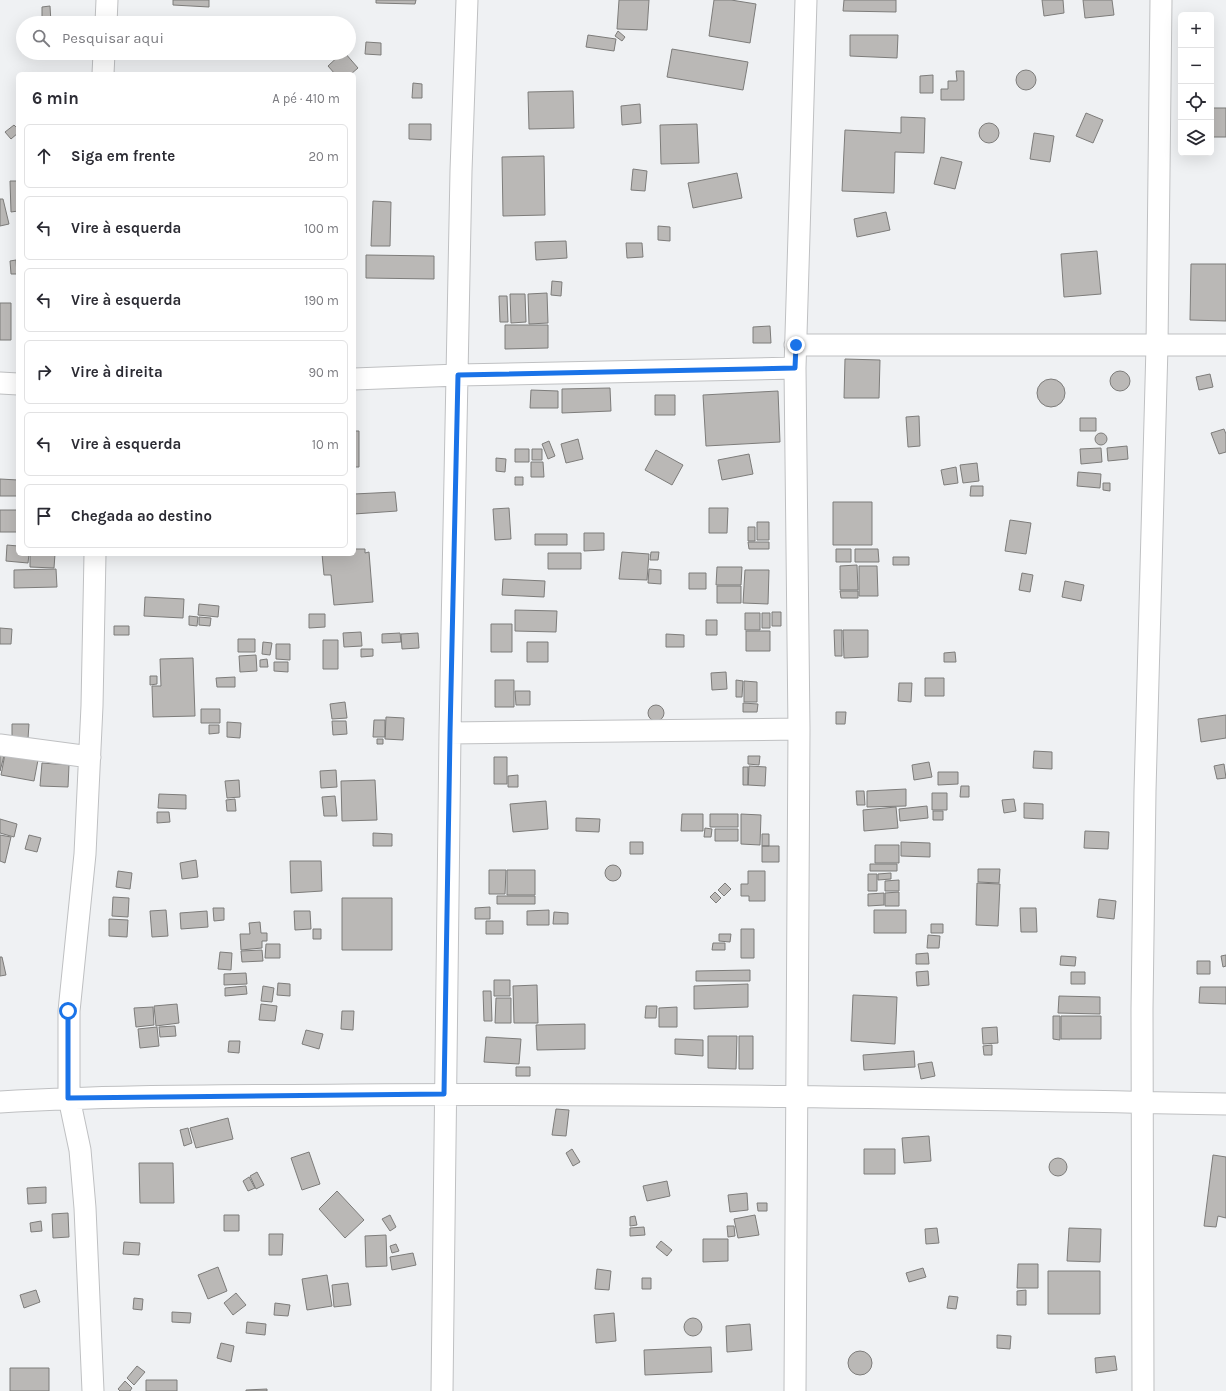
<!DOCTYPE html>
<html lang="pt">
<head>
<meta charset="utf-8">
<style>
  body { margin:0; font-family:Karla,sans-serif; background:#f7f7f7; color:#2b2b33 }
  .controls { position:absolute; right:12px; top:12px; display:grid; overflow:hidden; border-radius:6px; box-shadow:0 4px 16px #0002 }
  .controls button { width:36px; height:36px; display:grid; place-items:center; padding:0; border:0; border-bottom:1px solid #e1e1e2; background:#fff; color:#2b2b33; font:20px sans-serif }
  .stop { position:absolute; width:12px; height:12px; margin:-9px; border:3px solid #1a73e8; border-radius:50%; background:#fff }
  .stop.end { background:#1a73e8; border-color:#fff; box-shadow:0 1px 4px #0008 }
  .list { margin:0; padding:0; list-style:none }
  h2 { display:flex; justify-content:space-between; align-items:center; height:52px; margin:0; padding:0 16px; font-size:17px }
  h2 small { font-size:13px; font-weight:400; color:#7c7c81 }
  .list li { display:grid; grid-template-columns:26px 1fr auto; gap:12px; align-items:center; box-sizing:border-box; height:64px; margin:0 8px 8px; padding:0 8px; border:1px solid #e1e1e2; border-radius:6px }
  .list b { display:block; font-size:15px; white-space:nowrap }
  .list em { font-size:13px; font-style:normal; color:#7c7c81 }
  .icon { flex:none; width:22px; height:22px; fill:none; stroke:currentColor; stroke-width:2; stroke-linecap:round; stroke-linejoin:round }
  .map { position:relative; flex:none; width:1226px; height:1391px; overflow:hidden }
  .search { position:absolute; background:#fff; box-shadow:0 4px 16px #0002; left:16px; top:16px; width:340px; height:44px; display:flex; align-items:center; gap:10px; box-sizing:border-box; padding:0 14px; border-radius:22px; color:#7c7c81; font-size:15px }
  .panel { position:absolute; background:#fff; box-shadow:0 4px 16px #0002; left:16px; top:72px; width:340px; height:484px; border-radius:6px }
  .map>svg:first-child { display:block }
</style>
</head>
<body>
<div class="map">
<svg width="1226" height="1391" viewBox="0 0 1226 1391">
  <rect width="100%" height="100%" fill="#eff1f3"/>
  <path fill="#bab8b6" stroke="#7d7c7a" d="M173,0H209V7L173,5Z
    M376,0H416L415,4L376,3Z
    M619,0H649L647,30L617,29Z
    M714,0H731L756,4L750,43L709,36Z
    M844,0H896V12L843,11Z
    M1042,0H1063L1064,13L1044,16Z
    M1083,0H1112L1114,15L1085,18Z
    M50,6L51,23H42V7Z
    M618,31L625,37L622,41L615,36Z
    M588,35L616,39L614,51L586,47Z
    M850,35H898L897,58L850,56Z
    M366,42L381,43V55L365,54Z
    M672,49L748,62L743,90L667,77Z
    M342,53H345L358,68L351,74H335L328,66Z
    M1016 80a10 10 0 1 1 20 0a10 10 0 1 1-20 0Z
    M956,71H964V100H941V89H948V81H957Z
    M933,75V93H920V76Z
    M413,83L422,84V98H412Z
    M573,91L574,128L529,129L528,92Z
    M640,104L641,123L622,125L621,106Z
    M1211,108H1226V137H1211Z
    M1086,113L1103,120L1093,143L1076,136Z
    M901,117L925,118L924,153L895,152L894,193L842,191L845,130L901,133Z
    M979 133a10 10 0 1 1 20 0a10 10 0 1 1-20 0Z
    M409,124H431V140L409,139Z
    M697,124L699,163L661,164L660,125Z
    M14,125L18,129V133L11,139L5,132Z
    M1034,133L1054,136L1050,162L1030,159Z
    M544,156L545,215L503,216L502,157Z
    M941,157L962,162L955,189L934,184Z
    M633,169L647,171L645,191L631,190Z
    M737,173L742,198L693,208L688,183Z
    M10,181H18V211L11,212Z
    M0,199H3L9,224L0,226Z
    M373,201L391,202L390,246H371Z
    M886,212L890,230L857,237L854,219Z
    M658,226L670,227V241L658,240Z
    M566,241L567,258L536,260L535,242Z
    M626,243H642L643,257L627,258Z
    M1097,251L1101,294L1064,297L1061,254Z
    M366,255L434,256V279L366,278Z
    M16,260L17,274H11L10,261Z
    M1191,264H1226V321L1190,320Z
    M552,281L562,282L561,296L551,295Z
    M547,293L548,323L529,324L528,294Z
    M510,294H525L526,322L511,323Z
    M499,296H507L508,322H500Z
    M0,303H11V340H0Z
    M505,325H548V348L505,349Z
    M770,326L771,343H753V327Z
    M845,359L880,360L879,398H844Z
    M1110 381a10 10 0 1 1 20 0a10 10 0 1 1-20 0Z
    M1210,374L1213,387L1199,390L1196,377Z
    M1037 393a14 14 0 1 1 28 0a14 14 0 1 1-28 0Z
    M610,388L611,411L562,413V389Z
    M531,390L558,391V408H530Z
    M778,391L780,442L706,446L703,395Z
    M655,395H675V415H655Z
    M919,416L920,446L908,447L906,417Z
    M1080,418H1096V431H1080Z
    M1224,429L1226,434V452L1219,454L1211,433Z
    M354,431H359V467H354Z
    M1095 439a6 6 0 1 1 12 0a6 6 0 1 1-12 0Z
    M578,439L583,459L566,463L561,444Z
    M549,441L555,456L548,459L542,444Z
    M1127,446L1128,459L1108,461L1107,448Z
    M1101,448L1102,462L1081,464L1080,449Z
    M515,449H529V462H515Z
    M532,449H542V460H532Z
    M656,450L683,465L672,485L645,470Z
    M749,454L753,474L722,480L718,460Z
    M496,458L506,459L505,472L496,471Z
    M531,462H543L544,477H531Z
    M977,463L979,481L963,483L960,465Z
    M956,467L958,483L944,485L941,470Z
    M1078,472L1101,474L1100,488L1077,486Z
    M515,477H523V485H515Z
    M0,479L18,480V496H0Z
    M1103,483H1110V491L1103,490Z
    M971,486H983V496H970Z
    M395,492L397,511L354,514V494Z
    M833,502H872V545H833Z
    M509,508L511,539L495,540L493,509Z
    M709,508H728L727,533H709Z
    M0,510H18V532H0Z
    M1010,520L1031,523L1026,554L1005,551Z
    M757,522H769V540H757Z
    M748,527H755V541H748Z
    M584,533H604V550L584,551Z
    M535,534H567V545H535Z
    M748,542H769V549H749Z
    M7,545L18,546V554H29L28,563L6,561Z
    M354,549H365V553L369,552L373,602L334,605L331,575H324L322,554H354Z
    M836,549H851V562H836Z
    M855,549H878L879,562H855Z
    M622,552L649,554L647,580L619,579Z
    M651,552H659L658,560H650Z
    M548,553H581V569H548Z
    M30,554H55L54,568L30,567Z
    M893,557H909V565H893Z
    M857,565L858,590H840V566Z
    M859,566H877L878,596H859Z
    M717,567H742L741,585H716Z
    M56,569L57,587L14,588V570Z
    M649,569L661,570V584L648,583Z
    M745,570H769L768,604L743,603Z
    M689,573H706V589H689Z
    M1022,573L1033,575L1030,592L1019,590Z
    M503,579L545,581L544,597L502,595Z
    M1065,581L1084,585L1081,601L1062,597Z
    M717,586H741V603H717Z
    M840,591H858V598H841Z
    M145,597L184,599L183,618L144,616Z
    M199,604L219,606L218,617L198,615Z
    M515,610L557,611L556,632L515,631Z
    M772,612H781V626H772Z
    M745,613H760V630H745Z
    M762,613H770V628H762Z
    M309,614H325V627L309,628Z
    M189,616L198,617L197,626L189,625Z
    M199,617L211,618L210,626L199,625Z
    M706,620H717V635H706Z
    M491,624H512V652H491Z
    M114,626H129V635H114Z
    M0,628L12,629L11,644H0Z
    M834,630H842V656H835Z
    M843,630H868V657L844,658Z
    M746,631H770V651H746Z
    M361,632L362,646L344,647L343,633Z
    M400,633L401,642L382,643V634Z
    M418,633L419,648L402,649L401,634Z
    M666,634L684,635V647H666Z
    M238,639H255V652H238Z
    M323,640H338V669H323Z
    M263,642L272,643L270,655L262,654Z
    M527,642H548V662H527Z
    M276,644H290V660L276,659Z
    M361,649H373V656L361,657Z
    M955,652L956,662H944V653Z
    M256,655L257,671L240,672L239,656Z
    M193,658L195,716L153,717L152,686H161L160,659Z
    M267,659L268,667H260V660Z
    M274,662H288V672L274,671Z
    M726,672L727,689L712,690L711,673Z
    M150,676H157V684L150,685Z
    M235,677V687H217L216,678Z
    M925,678H944V696H925Z
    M495,680H514V707H495Z
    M736,680L743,681L742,697H736Z
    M744,681L757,682V702H744Z
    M899,683H912L911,702L898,701Z
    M515,691H530V705H516Z
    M345,702L347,718L332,719L330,704Z
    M743,703L758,704L757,712H743Z
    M648 713a8 8 0 1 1 16 0a8 8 0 1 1-16 0Z
    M201,709H220V723H201Z
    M836,712H846L845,724H836Z
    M1226,715V738L1201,742L1198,719Z
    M386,717L404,718L403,740L385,739Z
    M374,720H385V737H373Z
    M332,721H346L347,734L333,735Z
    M227,722L241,723L240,738L227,737Z
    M12,724H29L28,739H12Z
    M209,725H219V733L209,734Z
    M377,739H383V744H377Z
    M1034,751L1052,752V769L1033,768Z
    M5,754L38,760L34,781L1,775Z
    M0,755L4,756L0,771Z
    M748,756H760L759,765L748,764Z
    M494,757H507V784H494Z
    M929,762L932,777L914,780L912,765Z
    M42,763L69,765L68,787L40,786Z
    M1224,764L1226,778L1217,779L1214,766Z
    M749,766L766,767L765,786L748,785Z
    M743,767H748V785H743Z
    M336,770L337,787L321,788L320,771Z
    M938,772H958V784L938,785Z
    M518,775V787H508V776Z
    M239,780L240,797L227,798L225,781Z
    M375,780L377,820L342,821L341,781Z
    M961,786H969V797H960Z
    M906,789V806L867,807V791Z
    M856,791H864L865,805H857Z
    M932,793H947V810H932Z
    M159,794L186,795V809L158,808Z
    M335,796L337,816H324L322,797Z
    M235,799L236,811H227L226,800Z
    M1014,799L1016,811L1004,813L1002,800Z
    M546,801L548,829L513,832L510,804Z
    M1024,803L1043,804V819L1024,818Z
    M927,806L928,818L900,821L899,809Z
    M896,807L898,828L864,831L863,810Z
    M933,811H943V820H933Z
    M157,812H169L170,822L157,823Z
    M682,814H703V831H681Z
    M710,814H738V827H710Z
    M741,814L761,815L760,845L741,844Z
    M576,818L600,819L599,832L576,831Z
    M0,819L17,824L14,837L0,833Z
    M705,828L712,829L711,837H704Z
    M715,829H738V841H715Z
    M1085,831L1109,832L1108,849L1084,848Z
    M373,833L392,834V846H373Z
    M762,834H769V846H762Z
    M0,835L11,837L5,863L0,861Z
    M29,835L41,838L37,852L25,849Z
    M630,842H643V854H630Z
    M901,842L930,843V857L901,856Z
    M875,845H899V863H875Z
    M762,846H779V862H762Z
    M196,860L198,877L182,879L180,863Z
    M290,861H321L322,891L291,893Z
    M870,864H897V871H870Z
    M605 873a8 8 0 1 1 16 0a8 8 0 1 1-16 0Z
    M978,869H1000L999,883L978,882Z
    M489,870H506L505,894H489Z
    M507,870H535V895H507Z
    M118,871L132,873L130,889L116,887Z
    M748,871H765V901H749V896H741V884H748Z
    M891,873V879L878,880V874Z
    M868,874H877V891H868Z
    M899,880V891H885V881Z
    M725,883L731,889L724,896L718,890Z
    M977,883L1000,884L998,926L976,925Z
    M715,892L721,898L716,903L710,897Z
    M899,892V906H885V893Z
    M884,893V905L868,906V894Z
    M497,896H535V904H497Z
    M113,897L129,898L128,917L112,916Z
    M342,898H392V950H342Z
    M1099,899L1116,901L1114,919L1097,917Z
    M490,907V919H475V908Z
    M213,908H224V920L214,921Z
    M1020,908H1036L1037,932H1021Z
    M166,910L168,936L152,937L150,911Z
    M549,910V925H527V911Z
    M874,910H906V933H874Z
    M207,911L208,927L181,929L180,913Z
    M294,911H310L311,929L295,930Z
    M554,912L568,913V924H553Z
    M109,919L128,920L127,937L109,936Z
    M486,921H503V934H486Z
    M260,922L261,933H267V941H262V948L241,950L240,934H250L249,923Z
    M931,924H943V933H931Z
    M313,929H321V939H313Z
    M741,929H754V958H741Z
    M719,934H731L730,942L719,941Z
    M928,935L940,936L939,948H927Z
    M713,943H725V950H712Z
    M266,944H280V958H265Z
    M262,950L263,961L242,962L241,951Z
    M220,952L232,953L231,970L218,969Z
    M928,953L929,964H916V954Z
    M1226,955V966L1223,967L1221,956Z
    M1061,956L1076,957L1075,966L1060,965Z
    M0,957H2L6,975L0,976Z
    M1197,961H1210V974H1197Z
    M750,970V981H696V971Z
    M928,971L929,985L917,986L916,972Z
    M1071,972H1085V984H1071Z
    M246,973L247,984L224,985V974Z
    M494,980H510V996H494Z
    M278,983L290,984V996L277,995Z
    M748,984V1007L694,1009V986Z
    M537,985L538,1023H514L513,986Z
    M246,986L247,994L225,996V988Z
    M263,986L274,988L272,1002L261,1001Z
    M1200,987H1226V1004L1199,1003Z
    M483,991H491L492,1021H484Z
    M853,995L897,997L895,1044L851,1041Z
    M1059,996L1100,997V1014L1058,1013Z
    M496,998H511V1023H495Z
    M177,1004L179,1023L156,1026L154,1006Z
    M261,1004L277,1006L275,1021L259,1020Z
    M646,1006H657L656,1018H645Z
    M153,1007L154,1025L136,1027L134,1008Z
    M677,1007V1027H659V1008Z
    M342,1011H354L353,1030L341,1029Z
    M1053,1016H1060V1040L1053,1039Z
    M1061,1016H1101V1039H1061Z
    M585,1024V1049L537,1050L536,1025Z
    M175,1026L176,1036L160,1037L159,1027Z
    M157,1027L159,1046L140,1048L138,1029Z
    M997,1027L998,1043L983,1044L982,1028Z
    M306,1030L323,1034L319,1049L302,1044Z
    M708,1036H737L736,1069L708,1068Z
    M739,1036H753V1069H739Z
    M486,1037L521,1039L519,1064L484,1062Z
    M675,1039L703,1040V1056L675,1054Z
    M229,1041H240L239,1053L228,1052Z
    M992,1045V1055H984L983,1046Z
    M914,1051L915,1067L864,1070L863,1055Z
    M932,1062L935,1076L921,1079L918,1064Z
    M516,1067H530V1076H516Z
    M556,1109L569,1110L566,1136L552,1135Z
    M228,1118L233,1139L196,1148L190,1128Z
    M188,1128L192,1143L184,1146L180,1130Z
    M929,1136L931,1161L904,1163L902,1138Z
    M572,1149L580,1162L573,1166L566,1153Z
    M864,1149H895V1174H864Z
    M309,1152L320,1184L302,1190L291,1158Z
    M1213,1155L1226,1157V1218L1218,1216L1216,1227L1204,1226Z
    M1049 1167a9 9 0 1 1 18 0a9 9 0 1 1-18 0Z
    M139,1163H173L174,1203H140Z
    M257,1172L264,1185L256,1189L250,1176Z
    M249,1177L255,1188L248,1191L243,1181Z
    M667,1181L670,1196L647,1201L643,1186Z
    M46,1187V1203L28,1204L27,1188Z
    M337,1191L364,1220L345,1238L319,1209Z
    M747,1193L748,1210L730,1212L728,1195Z
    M757,1203H767V1211H758Z
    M68,1213L69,1237L53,1238L52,1214Z
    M224,1215H239V1231H224Z
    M390,1215L396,1227L390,1231L382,1219Z
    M755,1215L759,1235L738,1238L734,1219Z
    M635,1216L637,1225L630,1226V1217Z
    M41,1221L42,1231L31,1232L30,1223Z
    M727,1226H734L735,1236L728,1237Z
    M644,1227L645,1235L630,1236V1228Z
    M937,1228L939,1243L926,1244L925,1229Z
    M1069,1228L1101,1229L1100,1262L1067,1261Z
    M269,1234H283L282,1255H269Z
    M386,1235L387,1266L366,1267L365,1236Z
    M703,1239H728V1261L703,1262Z
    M661,1241L672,1250L667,1256L656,1247Z
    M124,1242L140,1243L139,1255L123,1254Z
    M396,1244L399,1251L392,1253L390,1246Z
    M413,1253L416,1265L392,1270L390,1257Z
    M1018,1264H1038V1288H1017Z
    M218,1267L227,1291L208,1299L198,1275Z
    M923,1268L926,1277L909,1282L906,1273Z
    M597,1269L611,1271L609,1290L595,1289Z
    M1048,1271H1100V1314H1048Z
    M327,1275L332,1306L307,1310L302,1279Z
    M642,1278H651V1289H642Z
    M348,1283L351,1305L334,1307L332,1285Z
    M36,1290L40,1302L24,1308L20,1295Z
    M1026,1290V1305H1017V1291Z
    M236,1293L246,1305L233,1315L224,1303Z
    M949,1296L958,1297L956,1309L947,1308Z
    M134,1298L143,1299L142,1310L133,1309Z
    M275,1303L290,1305L288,1316L274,1315Z
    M172,1312L191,1313L190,1323L172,1322Z
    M614,1313L616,1341L596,1343L594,1315Z
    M684 1327a9 9 0 1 1 18 0a9 9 0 1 1-18 0Z
    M247,1322L266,1324L265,1335L246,1333Z
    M750,1324L752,1350L727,1352L726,1326Z
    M997,1335L1011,1336L1010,1349L997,1348Z
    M221,1343L234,1346L231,1362L217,1358Z
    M711,1347L712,1372L645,1375L644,1350Z
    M848 1363a12 12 0 1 1 24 0a12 12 0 1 1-24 0Z
    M1115,1356L1117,1370L1096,1373L1095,1358Z
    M137,1366L145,1372L134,1385L127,1378Z
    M10,1368H49V1391H10Z
    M146,1380H177V1391H146Z
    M125,1381L132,1388L130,1391H120L118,1389Z
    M267,1389V1391H246V1390Z"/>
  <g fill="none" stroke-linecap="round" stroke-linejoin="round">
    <g stroke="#bfc0c2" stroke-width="23">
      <path id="minor" d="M106,23L107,0
        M103,74L104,53
        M795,345H1226
        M354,379L458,375L795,368
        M0,383L18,384
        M450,733L799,729
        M0,745L90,757
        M0,1102C117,1095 234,1096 351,1095C643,1093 934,1098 1226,1104
        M93,1391L85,1208L80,1150L69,1098V1011L85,854L92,706L95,554
        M442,1391L450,733L461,171L467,0
        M795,1391L799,729L795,368L806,0
        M1143,1391L1142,1009L1145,791L1157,346L1161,0"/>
    </g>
    <use href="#minor" stroke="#fff" stroke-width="21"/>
  </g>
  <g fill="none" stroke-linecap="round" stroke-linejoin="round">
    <path stroke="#1a73e8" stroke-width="5" d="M68,1011V1098L444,1094L450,733L458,375L795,368L796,345"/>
  </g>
</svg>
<div class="controls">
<button>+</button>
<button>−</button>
<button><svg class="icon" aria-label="locate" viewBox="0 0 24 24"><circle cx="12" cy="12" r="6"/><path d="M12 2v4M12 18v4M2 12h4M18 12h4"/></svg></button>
<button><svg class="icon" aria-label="layers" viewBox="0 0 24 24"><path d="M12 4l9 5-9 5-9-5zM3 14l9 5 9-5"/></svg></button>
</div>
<div class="stop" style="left:68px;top:1011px"></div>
<div class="stop end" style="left:796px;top:345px"></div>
<div class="search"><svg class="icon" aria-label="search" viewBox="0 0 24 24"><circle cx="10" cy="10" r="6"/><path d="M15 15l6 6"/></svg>Pesquisar aqui</div>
<section class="panel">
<h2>6 min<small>A pé · 410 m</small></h2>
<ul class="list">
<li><svg class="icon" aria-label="ahead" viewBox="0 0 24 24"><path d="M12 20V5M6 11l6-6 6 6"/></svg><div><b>Siga em frente</b></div><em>20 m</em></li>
<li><svg class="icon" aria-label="left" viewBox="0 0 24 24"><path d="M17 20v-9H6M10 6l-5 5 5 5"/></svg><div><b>Vire à esquerda</b></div><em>100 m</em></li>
<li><svg class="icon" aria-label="left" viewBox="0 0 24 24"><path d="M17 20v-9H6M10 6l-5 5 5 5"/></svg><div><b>Vire à esquerda</b></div><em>190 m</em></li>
<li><svg class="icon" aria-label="right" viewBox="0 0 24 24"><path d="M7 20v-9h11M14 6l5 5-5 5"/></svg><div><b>Vire à direita</b></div><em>90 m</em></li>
<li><svg class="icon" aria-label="left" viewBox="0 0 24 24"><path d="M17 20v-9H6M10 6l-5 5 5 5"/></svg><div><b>Vire à esquerda</b></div><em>10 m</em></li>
<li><svg class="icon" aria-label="arrive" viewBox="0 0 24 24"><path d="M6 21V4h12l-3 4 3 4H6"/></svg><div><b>Chegada ao destino</b></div></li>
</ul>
</section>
</div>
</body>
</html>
